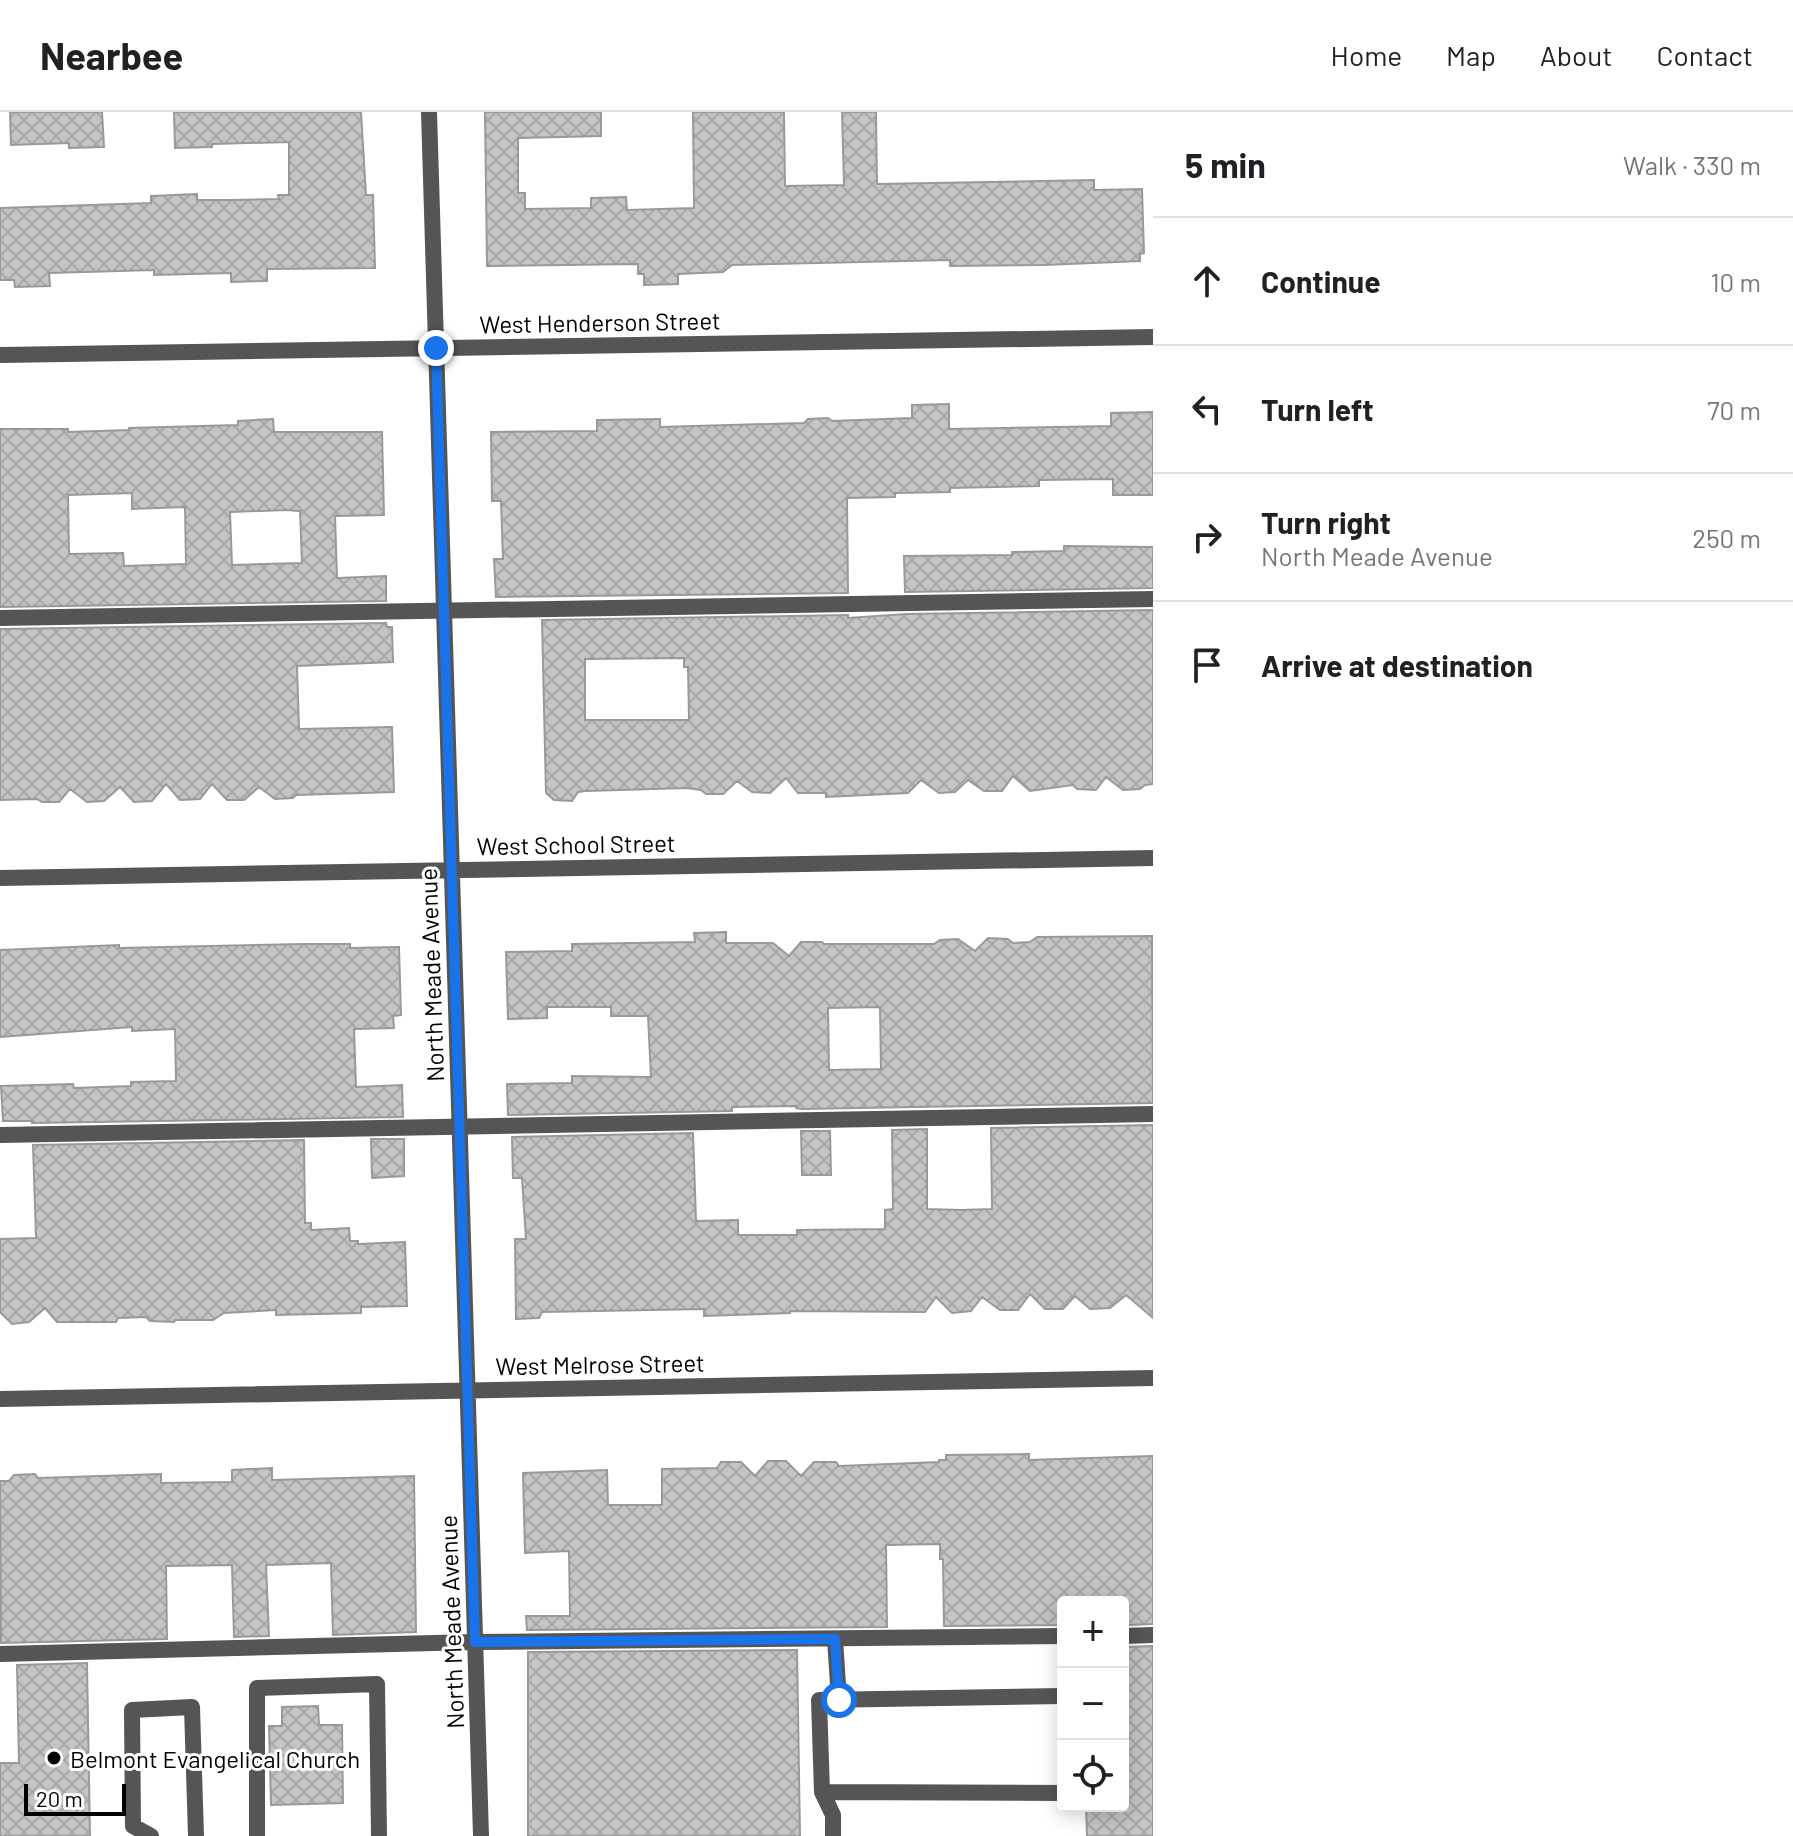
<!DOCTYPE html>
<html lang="en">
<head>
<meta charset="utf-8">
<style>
  body { margin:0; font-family:Barlow,sans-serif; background:#f6f6f6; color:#202124 }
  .controls { position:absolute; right:24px; bottom:24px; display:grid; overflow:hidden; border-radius:8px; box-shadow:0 4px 20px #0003 }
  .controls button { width:72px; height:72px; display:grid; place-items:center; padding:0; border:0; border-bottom:2px solid #e0e0e0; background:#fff; color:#202124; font:40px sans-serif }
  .scale { position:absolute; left:24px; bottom:20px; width:102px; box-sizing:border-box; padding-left:8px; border:4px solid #000; border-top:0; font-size:22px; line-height:28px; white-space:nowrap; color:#000; -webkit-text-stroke:6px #fff; paint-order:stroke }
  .stop { position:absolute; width:24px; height:24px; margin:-18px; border:6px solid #1a73e8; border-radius:50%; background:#fff }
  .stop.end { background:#1a73e8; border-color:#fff; box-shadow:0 2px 8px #0008 }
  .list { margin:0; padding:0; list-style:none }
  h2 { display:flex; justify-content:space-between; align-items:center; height:104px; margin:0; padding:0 32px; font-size:34px }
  h2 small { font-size:26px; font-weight:400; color:#757577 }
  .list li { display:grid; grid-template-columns:52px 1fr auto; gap:24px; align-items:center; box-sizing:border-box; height:128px; padding:0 32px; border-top:2px solid #e0e0e0 }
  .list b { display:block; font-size:30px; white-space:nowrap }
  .list p { margin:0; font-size:26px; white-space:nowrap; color:#757577 }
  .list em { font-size:26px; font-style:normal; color:#757577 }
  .icon { flex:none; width:44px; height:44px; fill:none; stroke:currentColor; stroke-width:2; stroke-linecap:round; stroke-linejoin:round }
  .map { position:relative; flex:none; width:1153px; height:1724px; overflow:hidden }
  header { display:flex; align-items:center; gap:48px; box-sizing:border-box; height:112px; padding:0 40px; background:#fff; border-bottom:2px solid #e0e0e0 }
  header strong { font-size:38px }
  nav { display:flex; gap:44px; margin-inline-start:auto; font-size:28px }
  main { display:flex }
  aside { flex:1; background:#fff }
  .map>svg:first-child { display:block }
</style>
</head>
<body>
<header>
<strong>Nearbee</strong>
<nav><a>Home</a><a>Map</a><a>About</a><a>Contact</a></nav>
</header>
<main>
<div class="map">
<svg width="1153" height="1724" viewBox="0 0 1153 1724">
  <defs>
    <pattern id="building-cross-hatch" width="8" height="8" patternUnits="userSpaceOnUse" patternTransform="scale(2)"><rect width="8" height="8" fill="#c4c4c4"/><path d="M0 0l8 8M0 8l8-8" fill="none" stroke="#a7a7a7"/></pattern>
  </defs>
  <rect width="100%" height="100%" fill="#fff"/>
  <path fill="url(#building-cross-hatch)" stroke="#999" stroke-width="2" fill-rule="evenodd" d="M10,0H102L104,35L69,36V31L11,33Z
    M174,0H361L366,83H373L375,156L267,157V169L231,170V161L154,163V158L49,161L50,174L15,175L14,168H0V96L151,91V84L197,82V88H231L279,87L278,83H289V30L212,32V35L175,36Z
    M485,0H601V24L518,26V81H525V97L591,96V86L626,85L627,98L694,96L693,0H784L785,74L844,73L842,0H876L877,72L1094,68V78L1142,77L1144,141L1140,142V149L1044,153L950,154V148L732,153L723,160L678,162V172L644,173V162H638V152L487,154Z
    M949,292V317L1111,314V301L1153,300V383H1113V367L1039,368V374L950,376V380L895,381V385L847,386L848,481L496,485L494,447H503L501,389H492L491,320L597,319V308L660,307V315L804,311L808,307L828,306L832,309L912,306V293Z
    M273,307L274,320H382L384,403L335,404L337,466L386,464V489L0,495V317H68V320L129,318V316L238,313V309ZM132,381V397L185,395L186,452L124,454L123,441L69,442L68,383ZM286,398L300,399L302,451L232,453L230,400Z
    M1064,434L1153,435V476L905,480L904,444L1012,443V440L1064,439Z
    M1153,498V672L1145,673L1140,677L1123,678L1106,665L1096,678L1077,677L1073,673L1030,679L1013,664L1002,679H984L968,668L955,680L939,681L921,668L908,681L826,685V681H798L786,666L770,681L752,680L737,669L723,682H706L701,678L687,676L586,679L578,680L572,689L554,688L546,681L542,508L848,503V506L906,502ZM684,546V555H688L689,608H585V547Z
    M386,511L387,515H392L393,550L297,554L299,617L392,615L394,680L296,683L293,686L275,687L259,675L244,688H227L212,672L200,687L180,688L166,672L152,689L134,690L120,675L104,689L87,690L70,677L59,690H42L37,687L0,688V517Z
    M726,820V831H773L789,844L801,830H822L824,832H934L940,828L958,827L975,839L988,826L1008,827L1013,831L1030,830L1037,825L1152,824L1153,991L801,997L796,996V994L732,995V999L508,1003L507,972L572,971V964L651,965L648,904H611V895H547V906L508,907L506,840L572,839V832L695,830L694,821ZM880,895L881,957L829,958L828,896Z
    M304,832H350V836L399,835L401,903L393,904L394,916L354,917L356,975L402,973L403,1005L32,1011V1009H3L1,974L73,972L74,976L131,974V970L176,969L175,917L132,919V915L0,925V838L119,833V836Z
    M1153,1013V1206L1126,1183L1110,1196L1090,1197L1075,1184L1063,1197H1045L1030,1182L1018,1198H1000L982,1185L971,1199L952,1201L936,1185L925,1200L790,1199V1201L704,1204V1197L651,1198L542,1200L539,1206L516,1207L515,1127H526L522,1066H513L512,1025L693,1021L696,1109L738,1108V1123H797V1118L885,1117V1098L893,1097L892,1018L927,1017V1097L961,1098L992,1097L991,1016Z
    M801,1019H830L831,1063H802Z
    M371,1027H404V1064L372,1066Z
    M304,1028L305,1111H311V1118L349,1116L350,1129H358V1132L405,1130L407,1194L361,1195V1201L276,1203V1198L224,1201L213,1208H175L174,1210L150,1209L146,1205L118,1206L116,1210H57L45,1196L29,1210L12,1212L0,1200V1127L36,1126L33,1033Z
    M1029,1342V1348L1153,1344V1512L1127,1513L1126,1490H1063V1513L944,1514L943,1447H940V1432L886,1433L887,1515L527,1518L526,1504H570L569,1439L525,1441L523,1361L607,1358L608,1393H662V1357L717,1356L721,1350H741L755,1364L768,1349H786L801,1364L814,1350H836L839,1354L939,1350V1348H946V1343Z
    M272,1356V1368L414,1364L416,1520L333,1523L331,1451L266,1453L269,1524L234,1525L232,1453L166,1454L167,1527L1,1531L0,1369H9L14,1363L35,1362L38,1366L161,1362V1371L232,1370V1358Z
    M1153,1534V1724H1087L1086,1694H1123V1560H1128L1127,1535Z
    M797,1538L800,1724H528V1540Z
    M87,1551L90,1724H0V1651H19L17,1553Z
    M318,1594L319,1613H342L343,1691L271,1693L269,1614H282V1595Z"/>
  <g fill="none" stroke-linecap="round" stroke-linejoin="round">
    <path stroke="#555" stroke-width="16" d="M0,506L1153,487
      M0,1023L1153,1002
      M1123,1524L1153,1523
      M835,1527L839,1588
      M0,1542L475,1530L1063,1524
      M822,1680L1063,1681
      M151,1724L133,1714L132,1598L192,1595L196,1724
      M257,1724V1576L377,1572L379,1724
      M833,1724V1703L822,1680L819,1588L1063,1584"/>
    <path stroke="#555" stroke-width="16" d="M429,0L481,1724
      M0,243L1153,225
      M0,766L1153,746
      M0,1287L1153,1266"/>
  </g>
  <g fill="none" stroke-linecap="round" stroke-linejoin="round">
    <path stroke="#1a73e8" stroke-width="10" d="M436,236L475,1530L835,1527L839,1588"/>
  </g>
  <circle fill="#000" stroke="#fff" stroke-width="3" cx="54" cy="1646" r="8"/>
  <g text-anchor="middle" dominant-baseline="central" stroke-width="6" stroke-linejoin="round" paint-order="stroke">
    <g font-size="24" fill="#000" stroke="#fff">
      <text transform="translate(600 210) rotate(-1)">West Henderson Street</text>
      <text transform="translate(576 732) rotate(-1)">West School Street</text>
      <text transform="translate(431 863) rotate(-92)">North Meade Avenue</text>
      <text transform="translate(600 1252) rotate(-1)">West Melrose Street</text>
      <text transform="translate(451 1510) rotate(-92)">North Meade Avenue</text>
    </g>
    <g font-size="24" fill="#000" stroke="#fff" text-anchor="start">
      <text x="70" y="1646">Belmont Evangelical Church</text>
    </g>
  </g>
</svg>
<div class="controls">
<button>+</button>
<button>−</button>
<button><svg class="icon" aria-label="locate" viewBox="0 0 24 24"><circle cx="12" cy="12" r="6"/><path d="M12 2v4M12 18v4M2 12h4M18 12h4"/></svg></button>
</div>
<div class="scale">20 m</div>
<div class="stop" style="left:839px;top:1588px"></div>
<div class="stop end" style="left:436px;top:236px"></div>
</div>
<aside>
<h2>5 min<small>Walk · 330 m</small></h2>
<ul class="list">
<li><svg class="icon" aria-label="ahead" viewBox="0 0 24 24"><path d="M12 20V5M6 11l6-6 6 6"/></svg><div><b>Continue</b></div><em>10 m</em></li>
<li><svg class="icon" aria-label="left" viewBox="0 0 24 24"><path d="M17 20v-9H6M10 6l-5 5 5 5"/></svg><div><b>Turn left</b></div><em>70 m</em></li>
<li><svg class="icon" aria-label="right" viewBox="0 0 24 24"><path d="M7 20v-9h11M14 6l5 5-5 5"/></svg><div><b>Turn right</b><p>North Meade Avenue</p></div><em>250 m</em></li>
<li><svg class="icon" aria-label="arrive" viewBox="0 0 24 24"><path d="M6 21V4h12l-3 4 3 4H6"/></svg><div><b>Arrive at destination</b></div></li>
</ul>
</aside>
</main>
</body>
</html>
